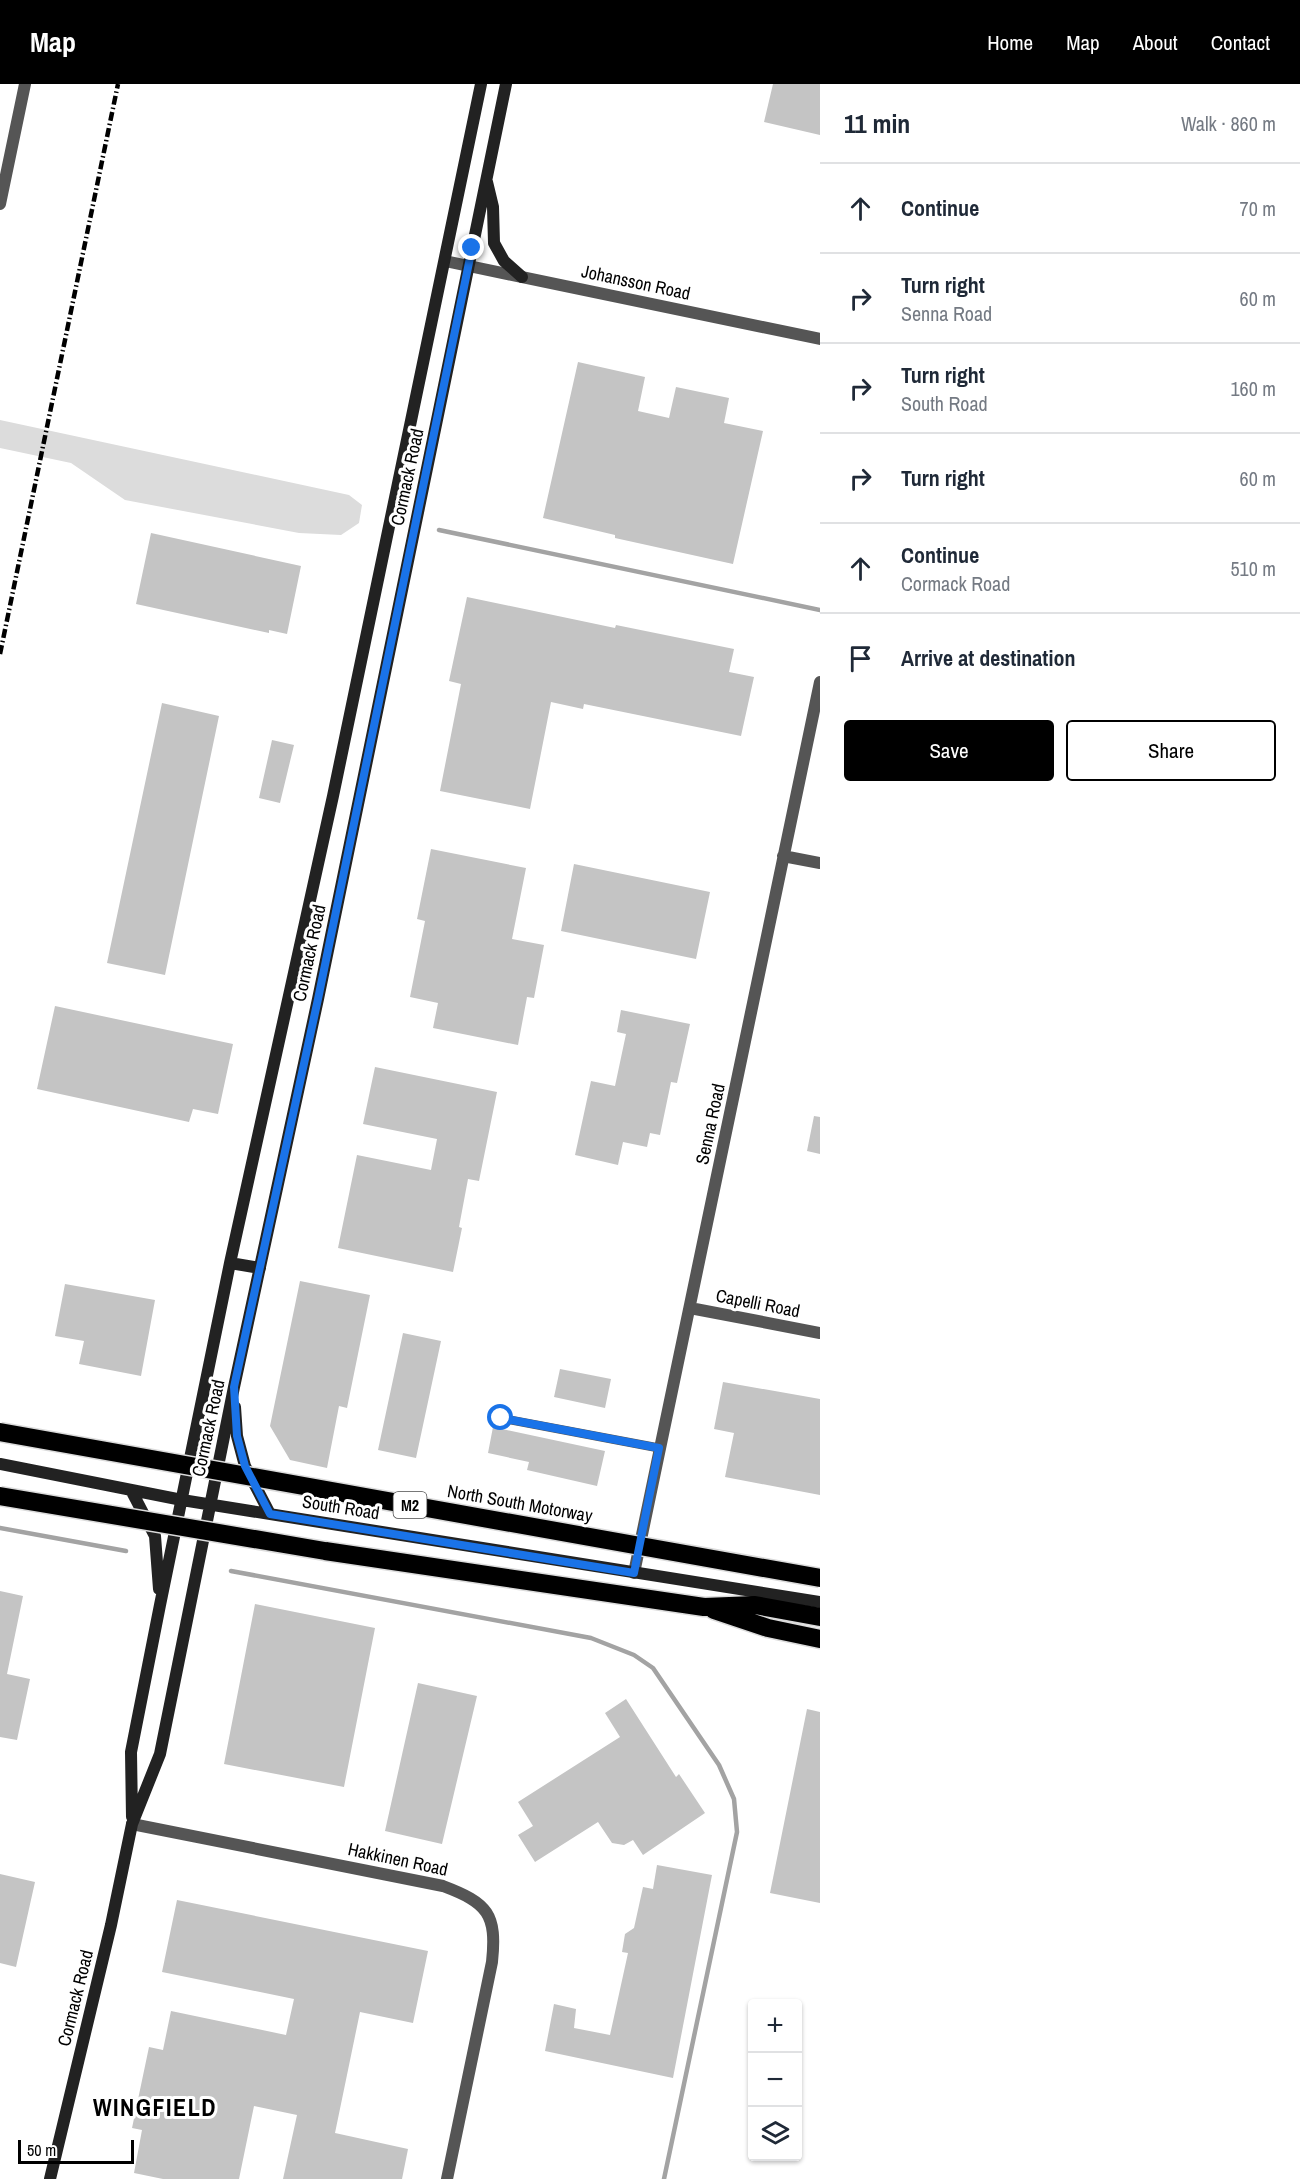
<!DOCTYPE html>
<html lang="en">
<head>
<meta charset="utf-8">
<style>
  body { margin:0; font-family:"Archivo Narrow",sans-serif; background:#f6f6f7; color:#1f2937 }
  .controls { position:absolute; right:18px; bottom:18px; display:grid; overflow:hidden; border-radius:6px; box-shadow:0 2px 4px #0004 }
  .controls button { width:54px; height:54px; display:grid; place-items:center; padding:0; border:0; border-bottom:2px solid #e0e1e3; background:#fff; color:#1f2937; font:30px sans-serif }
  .scale { position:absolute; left:18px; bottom:15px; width:116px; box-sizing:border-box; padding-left:6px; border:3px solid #000; border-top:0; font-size:16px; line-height:21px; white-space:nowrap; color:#000; -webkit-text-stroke:4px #fff; paint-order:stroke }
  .stop { position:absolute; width:18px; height:18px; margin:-14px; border:4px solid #1a73e8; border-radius:50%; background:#fff }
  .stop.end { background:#1a73e8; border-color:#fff; box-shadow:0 2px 6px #0008 }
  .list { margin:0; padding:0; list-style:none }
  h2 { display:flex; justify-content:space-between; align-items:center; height:78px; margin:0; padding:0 24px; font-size:26px }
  h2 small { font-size:20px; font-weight:400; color:#747a83 }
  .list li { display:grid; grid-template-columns:39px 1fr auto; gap:18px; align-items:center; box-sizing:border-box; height:90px; padding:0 24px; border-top:2px solid #e0e1e3 }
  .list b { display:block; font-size:22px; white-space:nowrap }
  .list p { margin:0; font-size:20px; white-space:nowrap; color:#747a83 }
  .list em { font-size:20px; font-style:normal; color:#747a83 }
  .actions { display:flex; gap:12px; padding:18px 24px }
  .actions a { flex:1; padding:14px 0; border:2px solid #000; border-radius:6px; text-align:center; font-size:21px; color:#000 }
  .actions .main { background:#000; color:#fff }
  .icon { flex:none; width:33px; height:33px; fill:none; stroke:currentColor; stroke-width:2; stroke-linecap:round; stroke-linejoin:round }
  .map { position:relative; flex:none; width:820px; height:2095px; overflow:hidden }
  header { display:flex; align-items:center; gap:36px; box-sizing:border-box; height:84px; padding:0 30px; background:#000; color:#fff }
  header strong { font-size:28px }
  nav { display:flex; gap:33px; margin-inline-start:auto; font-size:21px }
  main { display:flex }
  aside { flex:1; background:#fff }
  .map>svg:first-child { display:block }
</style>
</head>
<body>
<header>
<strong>Map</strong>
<nav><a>Home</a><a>Map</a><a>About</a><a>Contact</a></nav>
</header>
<main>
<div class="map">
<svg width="820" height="2095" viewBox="0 0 820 2095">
  <rect width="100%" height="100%" fill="#fff"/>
  <path fill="#dcdcdc" d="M0,336L349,411L362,421L359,439L341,451L299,449L125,416L71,379L0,364Z"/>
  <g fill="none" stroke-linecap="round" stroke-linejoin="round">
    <path stroke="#a3a3a3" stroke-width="4.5" d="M439,446L820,526
      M0,1444L126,1467
      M231,1487L591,1554L634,1571L653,1584L719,1681L734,1715L737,1748L664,2095"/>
  </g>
  <path fill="#c4c4c4" d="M773,0H820V51L764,38Z
    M578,278L645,293L638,327L669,334L676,303L729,314L724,339L763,347L733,480L615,454V451L543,434Z
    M151,449L301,482L287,550L269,546V549L136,520Z
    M467,513L615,544L616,541L734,565L729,588L754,593L741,652L584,620L583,625L551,618L530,725L440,707L461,600L449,597Z
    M162,619L219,632L165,891L107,879Z
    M272,656L294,661L280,719L259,714Z
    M431,765L526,784L512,855L544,861L534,914L527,913L518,961L433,944L438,919L410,913L425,837L417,835Z
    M574,780L710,808L696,875L561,847Z
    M55,922L233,960L218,1030L193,1025L189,1038L37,1005Z
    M621,926L690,940L677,999L671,998L660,1051L650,1049L647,1063L623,1058L618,1081L575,1071L591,997L615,1002L626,950L617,948Z
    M375,983L497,1008L479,1097L468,1095L459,1143L462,1144L453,1188L338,1164L357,1071L431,1086L437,1055L363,1040Z
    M814,1032L820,1033V1070L807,1067Z
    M300,1197L370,1211L347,1324L339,1322L327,1384L290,1376L270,1342Z
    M65,1200L155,1216L141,1292L79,1280L84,1257L55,1252Z
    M403,1249L441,1257L416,1374L378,1366Z
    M560,1285L611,1295L605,1324L554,1313Z
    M723,1298L820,1315V1411L725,1393L734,1349L714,1345Z
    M493,1343L605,1367L597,1402L527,1386L529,1378L488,1369Z
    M0,1507L23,1512L7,1590L30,1595L17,1656L0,1653Z
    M255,1520L375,1544L344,1703L224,1680Z
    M418,1599L477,1612L442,1760L385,1747Z
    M626,1615L676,1693L679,1690L705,1729L643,1771L633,1756L624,1761L612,1759L598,1738L535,1778L518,1751L533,1742L518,1718L620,1653L605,1629Z
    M807,1625L820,1628V1819L770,1809Z
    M657,1781L712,1791L673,1994L545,1967L554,1920L576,1925L574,1944L610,1951L628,1869L622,1868L625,1850L634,1844L643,1803L653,1805Z
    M0,1790L35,1798L16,1883L0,1879Z
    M177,1816L428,1867L413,1939L360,1928L335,2049L408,2065L402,2095H283L297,2031L254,2022L239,2095H163L134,2089L142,2046L132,2044L149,1963L163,1966L171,1927L286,1951L294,1915L162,1888Z"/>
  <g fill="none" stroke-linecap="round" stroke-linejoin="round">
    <g stroke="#dbdbdb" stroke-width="21">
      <path id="highway" d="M325,1467L704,1523L755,1521L820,1533
        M714,1526L768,1544L820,1555"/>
    </g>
    <path stroke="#555" stroke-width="9" d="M500,1334L659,1364"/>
    <path stroke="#555" stroke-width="12" d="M0,120L25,0
      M445,177L820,255
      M783,772L820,779
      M690,1224L820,1249
      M634,1489L820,598
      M132,1740L443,1802C488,1819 497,1830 492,1878L447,2095"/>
    <path stroke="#222" stroke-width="12" d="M487,98L493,123L494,159L504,177L522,193
      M230,1179L260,1184
      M235,1323L237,1352L245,1382L270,1430
      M0,1380L182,1416L820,1518
      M131,1406L155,1452L159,1505
      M132,1733L131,1668L160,1521L230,1179L333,712L481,0
      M50,2095L111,1841L132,1740L160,1670L234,1303L318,915L506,0"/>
    <use href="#highway" stroke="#000" stroke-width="18"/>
    <path stroke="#000" stroke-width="4.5" stroke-dasharray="9 3 1.5 3" stroke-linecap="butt" d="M0,570L118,0"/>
    <g stroke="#dbdbdb" stroke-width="21" stroke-linecap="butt">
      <path id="highway-bridge" d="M0,1348L820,1494
        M0,1412L325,1467"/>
    </g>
    <use href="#highway-bridge" stroke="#000" stroke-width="18"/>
  </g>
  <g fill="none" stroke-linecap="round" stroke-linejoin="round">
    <path stroke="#1a73e8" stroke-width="8" d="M472,164L318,915L234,1303L237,1352L245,1382L270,1430L634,1489L659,1364L501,1334"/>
  </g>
  <g text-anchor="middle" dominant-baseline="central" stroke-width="6" stroke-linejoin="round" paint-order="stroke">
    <rect fill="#fff" stroke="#4c4c4c" stroke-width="1.5" x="393.5" y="1408" width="33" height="26" rx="4.5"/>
    <g font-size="16" font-weight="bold" fill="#000">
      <text x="410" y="1421">M2</text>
    </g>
    <g font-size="18" fill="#000" stroke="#fff">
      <text transform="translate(636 198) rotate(12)">Johansson Road</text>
      <text transform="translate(407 393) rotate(-78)">Cormack Road</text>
      <text transform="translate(309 869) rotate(-78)">Cormack Road</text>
      <text transform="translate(710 1040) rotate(-78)">Senna Road</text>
      <text transform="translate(758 1219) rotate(11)">Capelli Road</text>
      <text transform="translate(208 1344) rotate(-78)">Cormack Road</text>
      <text transform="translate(520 1419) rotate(10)">North South Motorway</text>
      <text transform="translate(341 1423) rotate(9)">South Road</text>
      <text transform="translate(398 1775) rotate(12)">Hakkinen Road</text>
      <text transform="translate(75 1914) rotate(-76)">Cormack Road</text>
    </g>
    <g font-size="24" font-weight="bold" letter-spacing="1.5" fill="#000" stroke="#fff">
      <text x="155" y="2023">WINGFIELD</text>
    </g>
  </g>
</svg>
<div class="controls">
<button>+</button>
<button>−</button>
<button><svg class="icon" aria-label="layers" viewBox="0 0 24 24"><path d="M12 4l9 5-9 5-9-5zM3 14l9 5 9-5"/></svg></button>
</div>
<div class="scale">50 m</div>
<div class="stop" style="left:501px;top:1334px"></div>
<div class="stop end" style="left:472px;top:164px"></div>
</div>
<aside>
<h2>11 min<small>Walk · 860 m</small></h2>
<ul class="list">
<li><svg class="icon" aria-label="ahead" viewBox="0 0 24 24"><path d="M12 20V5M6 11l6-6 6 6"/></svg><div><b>Continue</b></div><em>70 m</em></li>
<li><svg class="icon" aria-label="right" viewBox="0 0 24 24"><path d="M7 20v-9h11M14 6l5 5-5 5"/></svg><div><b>Turn right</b><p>Senna Road</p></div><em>60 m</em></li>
<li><svg class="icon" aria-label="right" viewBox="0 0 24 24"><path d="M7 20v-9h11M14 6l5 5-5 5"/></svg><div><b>Turn right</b><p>South Road</p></div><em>160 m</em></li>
<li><svg class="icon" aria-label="right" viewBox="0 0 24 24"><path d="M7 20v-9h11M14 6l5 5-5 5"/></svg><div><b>Turn right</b></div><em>60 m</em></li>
<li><svg class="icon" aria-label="ahead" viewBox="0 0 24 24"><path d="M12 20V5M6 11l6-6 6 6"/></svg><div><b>Continue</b><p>Cormack Road</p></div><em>510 m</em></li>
<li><svg class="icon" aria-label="arrive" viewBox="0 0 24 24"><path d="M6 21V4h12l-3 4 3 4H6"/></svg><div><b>Arrive at destination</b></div></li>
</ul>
<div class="actions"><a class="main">Save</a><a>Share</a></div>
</aside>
</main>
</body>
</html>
